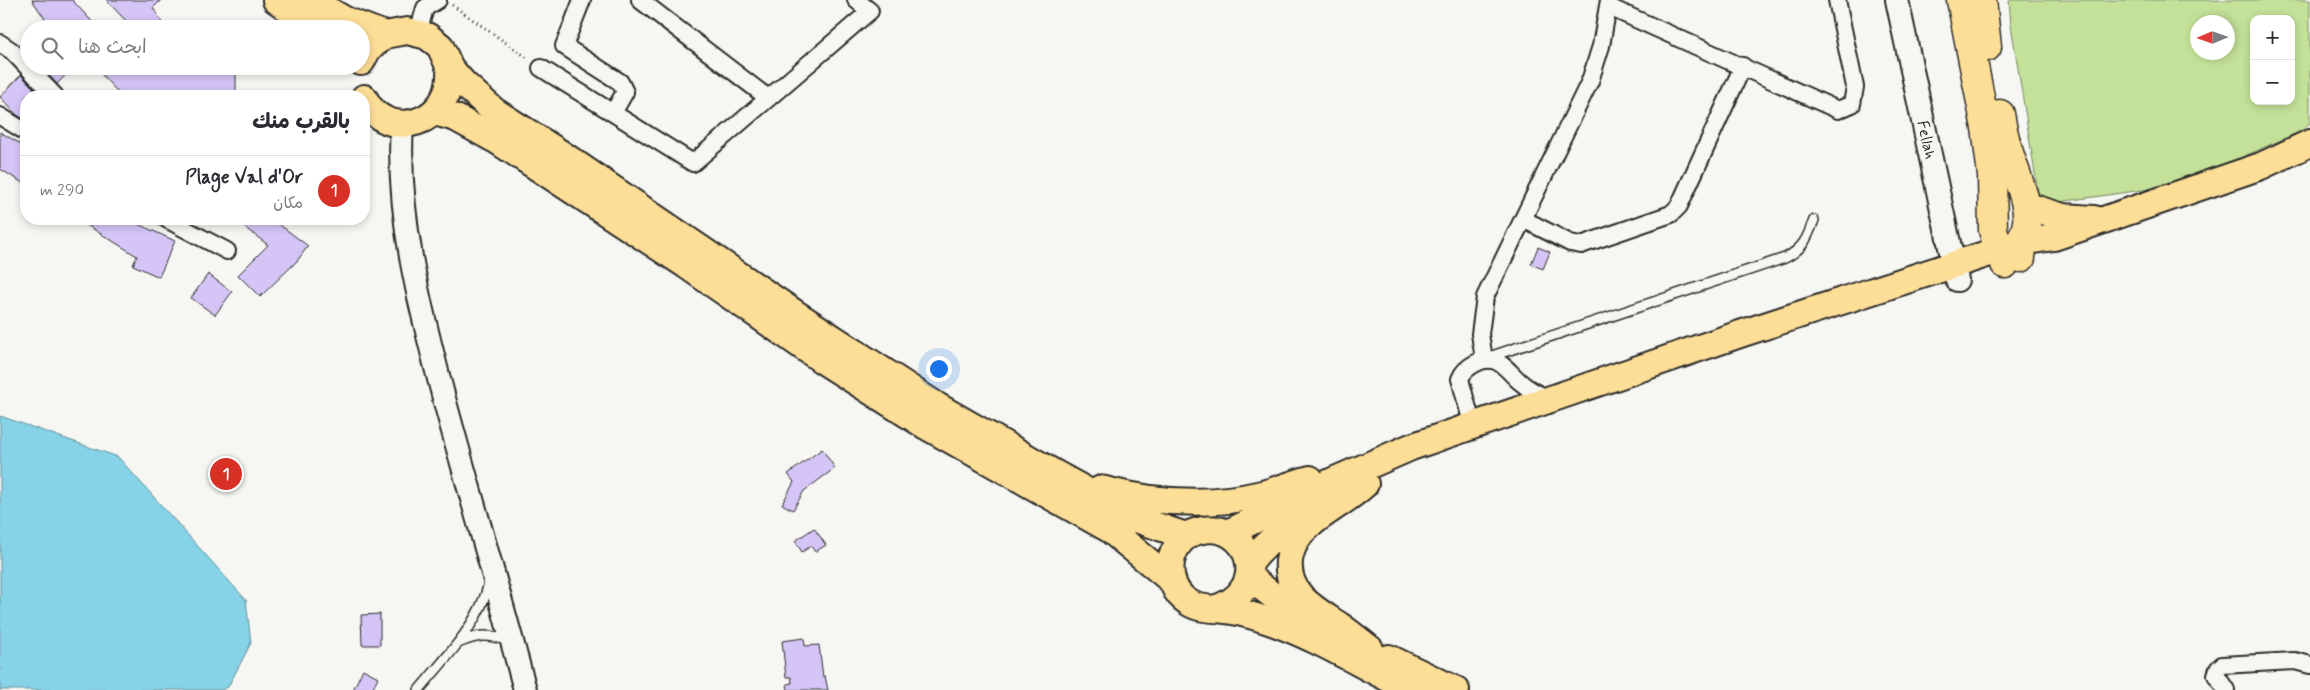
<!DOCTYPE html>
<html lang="ar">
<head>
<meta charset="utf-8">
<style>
  body { margin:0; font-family:Mynerve,"Playpen Sans Arabic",sans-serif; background:#f2f2f3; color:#2b2b33; direction:rtl }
  .controls { position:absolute; right:15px; top:15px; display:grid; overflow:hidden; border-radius:10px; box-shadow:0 2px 8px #0003 }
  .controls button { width:45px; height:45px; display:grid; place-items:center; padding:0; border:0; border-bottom:1px solid #e1e1e2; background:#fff; color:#2b2b33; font:25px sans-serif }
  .compass { position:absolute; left:2190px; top:15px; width:45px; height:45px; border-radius:50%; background:#fff; box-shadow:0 2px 8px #0003; rotate:268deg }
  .you { position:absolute; left:938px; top:368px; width:18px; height:18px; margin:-12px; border:4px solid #fff; border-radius:50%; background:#1a73e8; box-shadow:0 0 0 8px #1a73e833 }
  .badge { display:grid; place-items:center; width:32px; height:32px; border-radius:50%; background:#d93025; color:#fff; font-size:16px; font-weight:700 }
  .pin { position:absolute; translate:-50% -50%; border:2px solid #fff; box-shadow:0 1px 5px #0006 }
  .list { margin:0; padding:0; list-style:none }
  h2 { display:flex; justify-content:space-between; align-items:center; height:65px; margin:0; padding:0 20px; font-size:21px }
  h2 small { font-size:16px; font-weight:400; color:#7c7c81 }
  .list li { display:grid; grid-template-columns:32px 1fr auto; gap:15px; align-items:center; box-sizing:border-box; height:70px; padding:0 20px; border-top:1px solid #e1e1e2 }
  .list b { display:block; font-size:19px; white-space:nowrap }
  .list p { margin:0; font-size:16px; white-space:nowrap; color:#7c7c81 }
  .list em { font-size:16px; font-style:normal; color:#7c7c81 }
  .icon { flex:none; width:28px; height:28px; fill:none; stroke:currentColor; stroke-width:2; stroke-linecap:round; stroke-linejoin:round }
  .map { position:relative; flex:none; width:2310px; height:690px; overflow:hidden; direction:ltr }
  .search { position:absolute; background:#fff; box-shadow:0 2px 8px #0003; left:20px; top:20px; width:350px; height:55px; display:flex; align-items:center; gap:12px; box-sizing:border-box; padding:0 18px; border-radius:28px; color:#7c7c81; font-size:19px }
  .panel { position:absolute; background:#fff; box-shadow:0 2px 8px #0003; left:20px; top:90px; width:350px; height:135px; border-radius:20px; direction:rtl }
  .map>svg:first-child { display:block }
</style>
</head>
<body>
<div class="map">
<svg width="2310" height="690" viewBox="0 0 2310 690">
  <rect width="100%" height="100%" fill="#f6f6f2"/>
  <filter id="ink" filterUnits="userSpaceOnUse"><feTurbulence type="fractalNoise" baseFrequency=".02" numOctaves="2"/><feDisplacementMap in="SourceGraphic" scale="10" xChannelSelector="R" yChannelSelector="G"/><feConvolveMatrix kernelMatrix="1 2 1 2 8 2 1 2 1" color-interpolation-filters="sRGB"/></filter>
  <g filter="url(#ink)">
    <path fill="#c3e198" stroke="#778662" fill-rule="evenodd" d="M2009,0H2310V123L2301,131L2240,158L2157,188L2051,203L2038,192L2011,25ZM2254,19H2291V101H2254ZM2198,22H2228V52H2198Z"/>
    <path fill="#86d2e6" stroke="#628f9b" d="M0,416L118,457L246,600L251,643L228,687L222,690H0Z"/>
    <path fill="#d5c5f7" stroke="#2b2b2b" d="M32,0H72L99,29H52Z
      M106,0H161L153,8L166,29L133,28Z
      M40,66H74L57,84Z
      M94,66H133L139,73L150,66H236V96H121Z
      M21,75L41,96H26V120L17,115L0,97Z
      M0,132L26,147V185L0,169Z
      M77,219H138L136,223L175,241L159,277L133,265L137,256Z
      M251,219H272L308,246L297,261L260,297L238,275L268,245L244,227Z
      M1538,247L1550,252L1543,269L1531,264Z
      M208,274L232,292L215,315L191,298Z
      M822,449L835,468L804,491L793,510L782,504L794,482L788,474Z
      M814,528L826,545L815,552L811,546L802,552L795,541Z
      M380,614V645H362L361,615Z
      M804,638L805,646L819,645L823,677L825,676L828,690H788L787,684L792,683L791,677H786L782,641Z
      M363,669L378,677L372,690H353Z"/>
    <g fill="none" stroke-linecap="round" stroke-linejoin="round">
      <g stroke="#2b2b2b" stroke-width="12">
        <path id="lane" d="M1489,357L1785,258C1803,249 1807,239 1814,220
          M458,643C480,634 487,634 510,641
          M419,690C446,657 479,625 489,583"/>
      </g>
      <g stroke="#2b2b2b" stroke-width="20">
        <path id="street" d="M582,0L564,46L620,82L625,92L613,113
          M640,0L768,98
          M1609,7L1838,110L1852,104L1855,87L1837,0
          M418,33L425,8L438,0
          M0,43L12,51L55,96
          M541,68L693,163L870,11L856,0
          M0,116L26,132
          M166,219L227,251
          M1523,219L1570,243L1581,245L1671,214L1679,206L1743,66
          M1484,359L1480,334L1485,297L1590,81L1601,46L1609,0
          M1473,427L1460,379C1463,371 1468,367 1476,363C1497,353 1505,368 1519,381C1528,389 1539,395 1550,399
          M2226,690L2216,675L2218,669L2222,665L2295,661L2310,665"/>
      </g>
      <g stroke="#2b2b2b" stroke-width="26">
        <path id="secondary" d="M1897,0L1957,280
          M402,123C396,218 421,311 445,402C471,498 500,594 525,690"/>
      </g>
      <g stroke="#2b2b2b" stroke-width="30">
        <path id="primary" d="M276,0L318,29
          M310,0L345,20L385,35
          M361,62L368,49L385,35L407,31L427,36L440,46L450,68L464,84L494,111L560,153L799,316L937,406L1054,473L1139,520L1186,536
          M364,98C386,144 454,125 450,68
          M435,112L456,118L496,140L686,265L822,360L926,426L1109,529L1171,580
          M2027,206L2063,217L2094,219
          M1365,484C1346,502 1319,514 1301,533C1295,541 1290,551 1289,561C1286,595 1315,609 1340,626C1350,633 1360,641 1370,649
          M1101,489C1154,503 1208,507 1262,494C1278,490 1294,483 1310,479
          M1228,533L1333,481L1411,447L1743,333L2027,241L2054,237L2261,166L2310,143
          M1249,564C1268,538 1296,519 1325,503
          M1249,577L1272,595L1310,618
          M1214,609C1274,592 1250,517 1198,531C1166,539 1161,585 1188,602C1201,611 1218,608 1232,611C1245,613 1257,617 1269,621C1319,638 1365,668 1412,690
          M1389,658L1456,690"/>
      </g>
      <g stroke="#2b2b2b" stroke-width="31">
        <path id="highway" d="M1961,0L1986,128L1992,175L1993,230C1997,247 2004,254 2021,258
          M1982,0L1987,47
          M2000,114C2003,133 2008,152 2015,170C2030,214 2036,225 2005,264"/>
      </g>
      <path stroke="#2b2b2b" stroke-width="3" stroke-dasharray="1 4" stroke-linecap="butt" d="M452,5L529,59"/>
      <use href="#lane" stroke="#f6f6f2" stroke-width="9"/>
      <use href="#street" stroke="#f6f6f2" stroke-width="16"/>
      <use href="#secondary" stroke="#f6f6f2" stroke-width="22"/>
      <use href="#primary" stroke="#fdde96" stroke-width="26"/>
      <use href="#highway" stroke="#fdde96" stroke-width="28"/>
    </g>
  </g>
  <g text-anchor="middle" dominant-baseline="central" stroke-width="4" stroke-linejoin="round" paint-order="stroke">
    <g font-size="16" fill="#2b2b2b" stroke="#f6f6f2">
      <text transform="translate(1926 140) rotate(78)">Fellah</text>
    </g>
  </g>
</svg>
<div class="controls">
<button>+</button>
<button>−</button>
</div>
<svg class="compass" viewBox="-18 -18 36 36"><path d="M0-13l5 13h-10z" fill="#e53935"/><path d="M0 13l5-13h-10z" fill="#7c7c81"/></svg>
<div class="you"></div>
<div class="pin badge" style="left:226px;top:474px">1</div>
<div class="search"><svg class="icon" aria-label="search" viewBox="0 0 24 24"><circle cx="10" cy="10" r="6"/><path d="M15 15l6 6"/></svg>ابحث هنا</div>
<section class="panel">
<h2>بالقرب منك<small></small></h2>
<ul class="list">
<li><span class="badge">1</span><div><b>Plage Val d'Or</b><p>مكان</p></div><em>290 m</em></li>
</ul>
</section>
</div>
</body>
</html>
